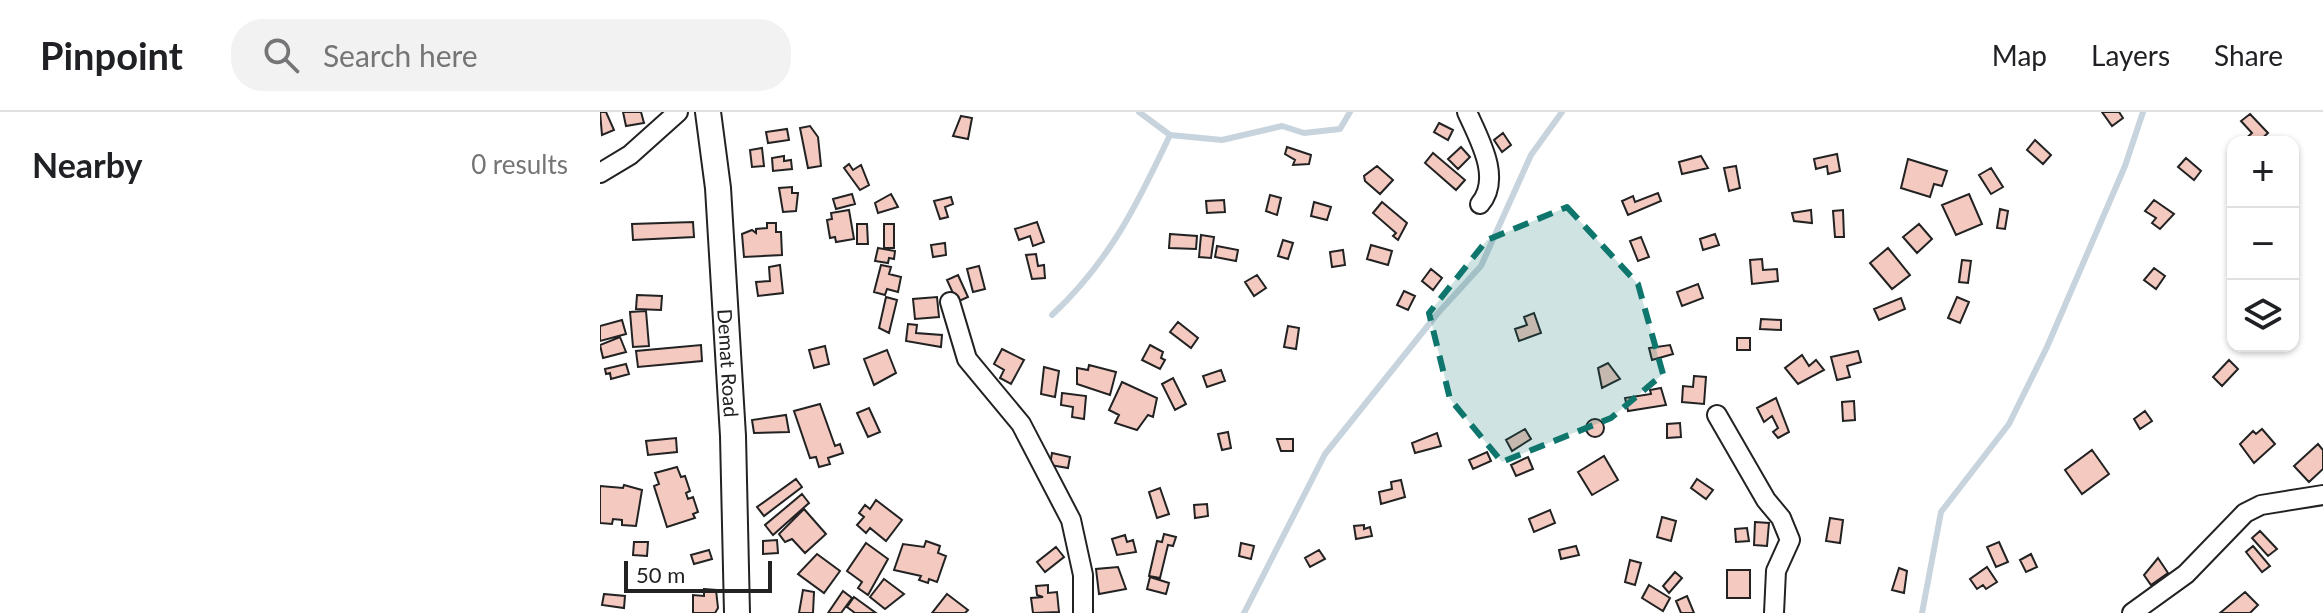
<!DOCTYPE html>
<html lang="en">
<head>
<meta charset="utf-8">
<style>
  body { margin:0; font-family:Lato,sans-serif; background:#f2f2f2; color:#202124 }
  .controls { position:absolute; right:24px; top:24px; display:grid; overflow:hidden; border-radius:16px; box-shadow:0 2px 6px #0004 }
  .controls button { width:72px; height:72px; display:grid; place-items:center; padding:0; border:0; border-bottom:2px solid #e0e0e0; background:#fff; color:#202124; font:40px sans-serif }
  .scale { position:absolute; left:24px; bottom:20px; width:148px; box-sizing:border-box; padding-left:8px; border:4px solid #222; border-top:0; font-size:22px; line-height:28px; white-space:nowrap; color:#222; -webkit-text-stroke:6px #fff; paint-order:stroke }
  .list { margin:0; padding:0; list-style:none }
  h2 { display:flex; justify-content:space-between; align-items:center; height:104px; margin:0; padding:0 32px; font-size:34px }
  h2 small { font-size:26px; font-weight:400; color:#757577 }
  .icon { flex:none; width:44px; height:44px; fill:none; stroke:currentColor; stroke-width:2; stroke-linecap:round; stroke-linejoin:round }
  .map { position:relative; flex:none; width:1723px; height:501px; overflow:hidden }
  header { display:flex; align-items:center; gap:48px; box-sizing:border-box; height:112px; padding:0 40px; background:#fff; border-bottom:2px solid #e0e0e0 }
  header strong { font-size:38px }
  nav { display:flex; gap:44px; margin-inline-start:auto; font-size:28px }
  .search { width:560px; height:72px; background:#f2f2f2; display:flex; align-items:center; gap:20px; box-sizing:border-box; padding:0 28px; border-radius:32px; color:#757577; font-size:30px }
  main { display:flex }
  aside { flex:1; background:#fff }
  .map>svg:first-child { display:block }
</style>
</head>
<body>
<header>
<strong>Pinpoint</strong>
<div class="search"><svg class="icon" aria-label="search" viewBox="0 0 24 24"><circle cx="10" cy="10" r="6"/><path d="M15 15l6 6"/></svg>Search here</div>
<nav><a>Map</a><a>Layers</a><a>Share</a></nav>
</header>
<main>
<aside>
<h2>Nearby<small>0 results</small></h2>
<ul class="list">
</ul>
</aside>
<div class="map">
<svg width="1723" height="501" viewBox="0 0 1723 501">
  <rect width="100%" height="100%" fill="#fff"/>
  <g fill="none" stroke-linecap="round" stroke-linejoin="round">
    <path stroke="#c7d3dd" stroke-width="6" d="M539,0L570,23L622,28L682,14L704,21L740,17L750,0
      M452,203C509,150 537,93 570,23
      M644,501L725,342L838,201L881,154L931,43L962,0
      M1322,501L1341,400L1409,312L1447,235L1525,54L1543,0"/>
  </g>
  <path fill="#f3c9c0" stroke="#222" stroke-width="2" d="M0,0H6L14,18L2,23Z
    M23,0H41L44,11L26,14Z
    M1502,0H1519L1523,6L1512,14Z
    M1650,2L1668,21L1658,30H1642L1652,21L1641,9Z
    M361,4L372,6L368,27L353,24Z
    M839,11L853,18L848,28L834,20Z
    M210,14L218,25L221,54L208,56L200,16Z
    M187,17L189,28L168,31L166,20Z
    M903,21L911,33L902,40L894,28Z
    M1435,28L1451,43L1443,52L1427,38Z
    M687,35L711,43L709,52L693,53L695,48L685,42Z
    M861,35L870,45L858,57L848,47Z
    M162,36L164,54L152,55L150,38Z
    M833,41L865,68L856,78L825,51Z
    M1237,42L1240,59L1228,62L1227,54L1216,57L1214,47Z
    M184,44V49L191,48L192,57L173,59L172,46Z
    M1101,44L1108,56L1082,62L1079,50Z
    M1586,46L1601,59L1594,68L1578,55Z
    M1308,47L1347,59L1342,74L1334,72L1330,85L1301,76Z
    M249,52L253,58L261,53L269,73L260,78L244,56Z
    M777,54L793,68L780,82L765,69L764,64Z
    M1136,54L1140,76L1129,79L1124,56Z
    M1391,56L1403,75L1391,82L1379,63Z
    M192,75V81H198L196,99L183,100L179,76Z
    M1058,81L1061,89L1028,103L1022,89L1033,84L1035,90Z
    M252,82L255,92L236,97L233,87Z
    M291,82L298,95L278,101L275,91Z
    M1369,82L1382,112L1356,123L1342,93Z
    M670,83L681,86L677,103L666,99Z
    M351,85L353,92L345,95L348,105L340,107L334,89Z
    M624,88L625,100L607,101L606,89Z
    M1554,88L1574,102L1560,117L1552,111L1556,106L1545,99Z
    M714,90L731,95L727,108L711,104Z
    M782,90L807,111L798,128L793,124L796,121L773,101Z
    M1400,97L1408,99L1405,117L1397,116Z
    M249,98L254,127L236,130L235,125L230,126L227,108L232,107L231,101Z
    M1211,98L1212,111L1194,109L1192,101Z
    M1243,98L1244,125H1235L1233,99Z
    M93,110L94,125L33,128L32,112Z
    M437,110L444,130L433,134L430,124L419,128L415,117Z
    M167,111H176V120H181L182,143L144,145L142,122L152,118L156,121V117L167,116Z
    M257,112H267L268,132H257Z
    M284,112H294V136H284Z
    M1319,112L1332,127L1317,141L1303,125Z
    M570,122L597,124L596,137L569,136Z
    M1115,122L1119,133L1103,138L1100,127Z
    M601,123L614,125L611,146L599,145Z
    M1041,125L1049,145L1038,149L1030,129Z
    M683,128L693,131L688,147L678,144Z
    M345,131L346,143L333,145L331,133Z
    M771,133L792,139L788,153L767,147Z
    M617,134L638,138L636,149L615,145Z
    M278,136L295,139L294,147L289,146L288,151L275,149Z
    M1288,136L1310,163L1292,177L1270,151Z
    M743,138L745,153L732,155L730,140Z
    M436,142L438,154L444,153L445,166L432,167L426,143Z
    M1162,147L1163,158L1177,157L1178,169L1152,172L1150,148Z
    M1362,148L1371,149L1368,171L1359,170Z
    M180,153L183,181L158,184L156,170L170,169L169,155Z
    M281,153L291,155L289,162L301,165L298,180L287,177L285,183L274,180Z
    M379,154L385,177L373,180L367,157Z
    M1554,156L1565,164L1556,177L1544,168Z
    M831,157L842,166L833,178L822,169Z
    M358,163L368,185L357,190L347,168Z
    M657,163L666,176L654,184L645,170Z
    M1098,172L1103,186L1082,194L1077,180Z
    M804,179L815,184L808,198L797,193Z
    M37,183L62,184L61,198L36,197Z
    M286,185L297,188L289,221L279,216Z
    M337,185L339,205L315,207L313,187Z
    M1357,185L1369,190L1360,211L1348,206Z
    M1301,186L1305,197L1279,208L1274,197Z
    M46,199L49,234L33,235L30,200Z
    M934,201L941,221L919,229L915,217L927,213L924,205Z
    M1161,207L1181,208V218L1160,217Z
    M22,208L26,222L0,229V214Z
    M578,210L598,226L591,236L570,220Z
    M308,212L317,213L316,221L342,223L341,235L306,229Z
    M688,214L699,216L696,237L684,235Z
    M20,225L26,240L3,246L0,233Z
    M1137,226H1150V238H1137Z
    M101,233L102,249L38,255L36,239Z
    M550,233L563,240L561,246L565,248L560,257L542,248Z
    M1070,233L1073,242L1052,248L1049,236Z
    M225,234L229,252L214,256L209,238Z
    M402,237L424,248L411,272L400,266L404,258L394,252Z
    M287,238L296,261L274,273L264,247Z
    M1258,239L1261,250L1247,254L1250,265L1237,268L1231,245Z
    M1202,243L1209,254L1216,248L1224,258L1198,272L1185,256Z
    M1629,248L1638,257L1622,274L1613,265Z
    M1008,251L1020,267L1002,276L998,256Z
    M26,252L29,262L11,267L10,261L6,262L5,257Z
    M489,253L516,260L510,283L477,272V256L488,258Z
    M444,255L459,259L455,285L441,282Z
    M621,258L625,269L607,275L603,264Z
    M1094,264L1106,265L1104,292L1082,290L1083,274L1093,275Z
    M573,266L586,292L575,298L562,272Z
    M522,270L557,286L553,305L548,303L537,318L515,311L519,303L509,298Z
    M1061,276L1066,293L1028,299L1025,286L1051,282L1050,278Z
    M462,281L486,284L484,307L472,305L473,295L461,293Z
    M1176,286L1189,320L1178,326L1173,320L1178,316L1172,304L1164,310L1157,296Z
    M1254,289L1255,308L1243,309L1242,290Z
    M220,292L235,334L240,332L243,341L228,346L230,352L219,355L216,345L210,346L194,299Z
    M269,296L280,320L268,325L257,301Z
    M1545,299L1552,309L1540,317L1534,307Z
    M186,303L189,320L154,321L152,308Z
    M986 316a9 9 0 1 1 18 0a9 9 0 1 1-18 0Z
    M1080,311L1081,325L1067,326V312Z
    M925,317L931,327L912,339L906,328Z
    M1662,317L1675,332L1654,351L1640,332L1653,319L1656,322Z
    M628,320L631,336L622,338L618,322Z
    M837,321L841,334L815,341L812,331Z
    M76,326L77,340L48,343L46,329Z
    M677,327H693V339H681Z
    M1718,332L1723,338V357L1709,370L1694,354Z
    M1492,338L1509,362L1482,382L1465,358Z
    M887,340L891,349L873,357L869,348Z
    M452,341L470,345L468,356L450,353Z
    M1004,344L1018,368L992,383L978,360Z
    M928,345L933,357L916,364L911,353Z
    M77,355L81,365L85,364L90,379L86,381L88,387L93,385L98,400L93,402L95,406L67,415L54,374L59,372L55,361Z
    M196,367L202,375L164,404L157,395Z
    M1097,367L1113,378L1106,387L1091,376Z
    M801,368L805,385L781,392L779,380L792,377L791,370Z
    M24,373L42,378L36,414L22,413V408L13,407L12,412L0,411V374L23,376Z
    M560,376L569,402L557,406L549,380Z
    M202,382L209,391L173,423L165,413Z
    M276,388L302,408L286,429L270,416L266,421L257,413L264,405L259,401L265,393L270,397Z
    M607,392L608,404L595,406L594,393Z
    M204,397L226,422L205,441L192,427L185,430L179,422Z
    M950,398L955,411L934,420L929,407Z
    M1062,405L1076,409L1071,429L1057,425Z
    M1230,406L1243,408L1240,431L1226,429Z
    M1155,410L1169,411L1167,434L1154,433Z
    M764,413V417L770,415L772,424L756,427L754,414Z
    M1147,416L1149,429L1136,430L1135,417Z
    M1660,419L1677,437L1668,444L1652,426Z
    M564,422L576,425L573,434L568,433L560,466L549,464L557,429L562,430Z
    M525,423L527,430L533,428L536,440L517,443L512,427Z
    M177,428L178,441L163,442V429Z
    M326,429L340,434L338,441L346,444L337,470L329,467L328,471L319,468L321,464L294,458L303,432L324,435Z
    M34,430H48L47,444L33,443Z
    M1399,430L1408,450L1396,455L1387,435Z
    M266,431L288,447L268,483L258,476L262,470L247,459Z
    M641,431L654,434L651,447L639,444Z
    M976,434L979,443L961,447L959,438Z
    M1653,434L1670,454L1662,460L1646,440Z
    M456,435L464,445L445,460L437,450Z
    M109,438L112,447L94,452L91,443Z
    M719,438L725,447L710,455L705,446Z
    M217,442L240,459L224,481L198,462Z
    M1431,442L1437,455L1426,460L1420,448Z
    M1558,446L1568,461L1551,473L1544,463Z
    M1030,448L1041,451L1035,473L1025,470Z
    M518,455L526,477L499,482L496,457Z
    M1387,455L1397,470L1386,477L1383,473L1377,477L1370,467Z
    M1299,456L1307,459L1304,481L1292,478Z
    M1127,458H1150V486H1127Z
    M1075,460L1082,466L1069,481L1063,474Z
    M550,465L569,471L566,482L547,477Z
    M284,467L304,482L285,497L270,485Z
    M448,473V481L457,480L459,500L433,501L431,486L443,485L437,483L436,474Z
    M1049,473L1070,486L1063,499L1042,486Z
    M104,477L116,478L118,496L115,501H93V483L104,484Z
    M203,478L214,480L213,501H199Z
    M243,479L252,486L241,501H228Z
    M1645,480L1658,493L1650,501H1620Z
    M4,482L25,484L24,496L2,493Z
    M347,482L368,498L365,501H332Z
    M1087,484L1094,501H1081L1076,489Z
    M254,485L276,501H255L247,495Z"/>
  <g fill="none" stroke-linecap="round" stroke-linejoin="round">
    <g stroke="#222" stroke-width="22">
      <path id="street" d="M867,0C879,27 902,66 880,92
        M0,61L30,43L78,0
        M350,190L367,247L421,312L471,408L483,463V501
        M1117,303L1166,388L1181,406L1190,428L1176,459L1174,501
        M1532,501L1586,462L1645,401L1661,393L1723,383"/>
    </g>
    <g stroke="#222" stroke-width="28">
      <g id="secondary">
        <path id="s1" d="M108,0L118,76L133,324L137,501"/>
      </g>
    </g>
    <use href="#street" stroke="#fff" stroke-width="18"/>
    <use href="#secondary" stroke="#fff" stroke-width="24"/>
  </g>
  <path fill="#0f766e" fill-opacity="0.2" stroke="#0f766e" stroke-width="6" stroke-dasharray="16 10" stroke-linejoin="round" d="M967,95L1038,172L1063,262L1011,306L902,350L850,287L829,201L887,128Z"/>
  <g text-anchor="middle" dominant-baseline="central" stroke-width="6" stroke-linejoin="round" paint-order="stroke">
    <g font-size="20" fill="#222" stroke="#fff">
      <text stroke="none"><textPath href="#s1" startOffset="252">Demat Road</textPath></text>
    </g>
  </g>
</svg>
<div class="controls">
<button>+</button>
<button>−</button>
<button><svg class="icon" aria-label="layers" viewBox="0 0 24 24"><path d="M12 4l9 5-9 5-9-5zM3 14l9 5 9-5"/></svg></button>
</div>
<div class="scale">50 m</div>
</div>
</main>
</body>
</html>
